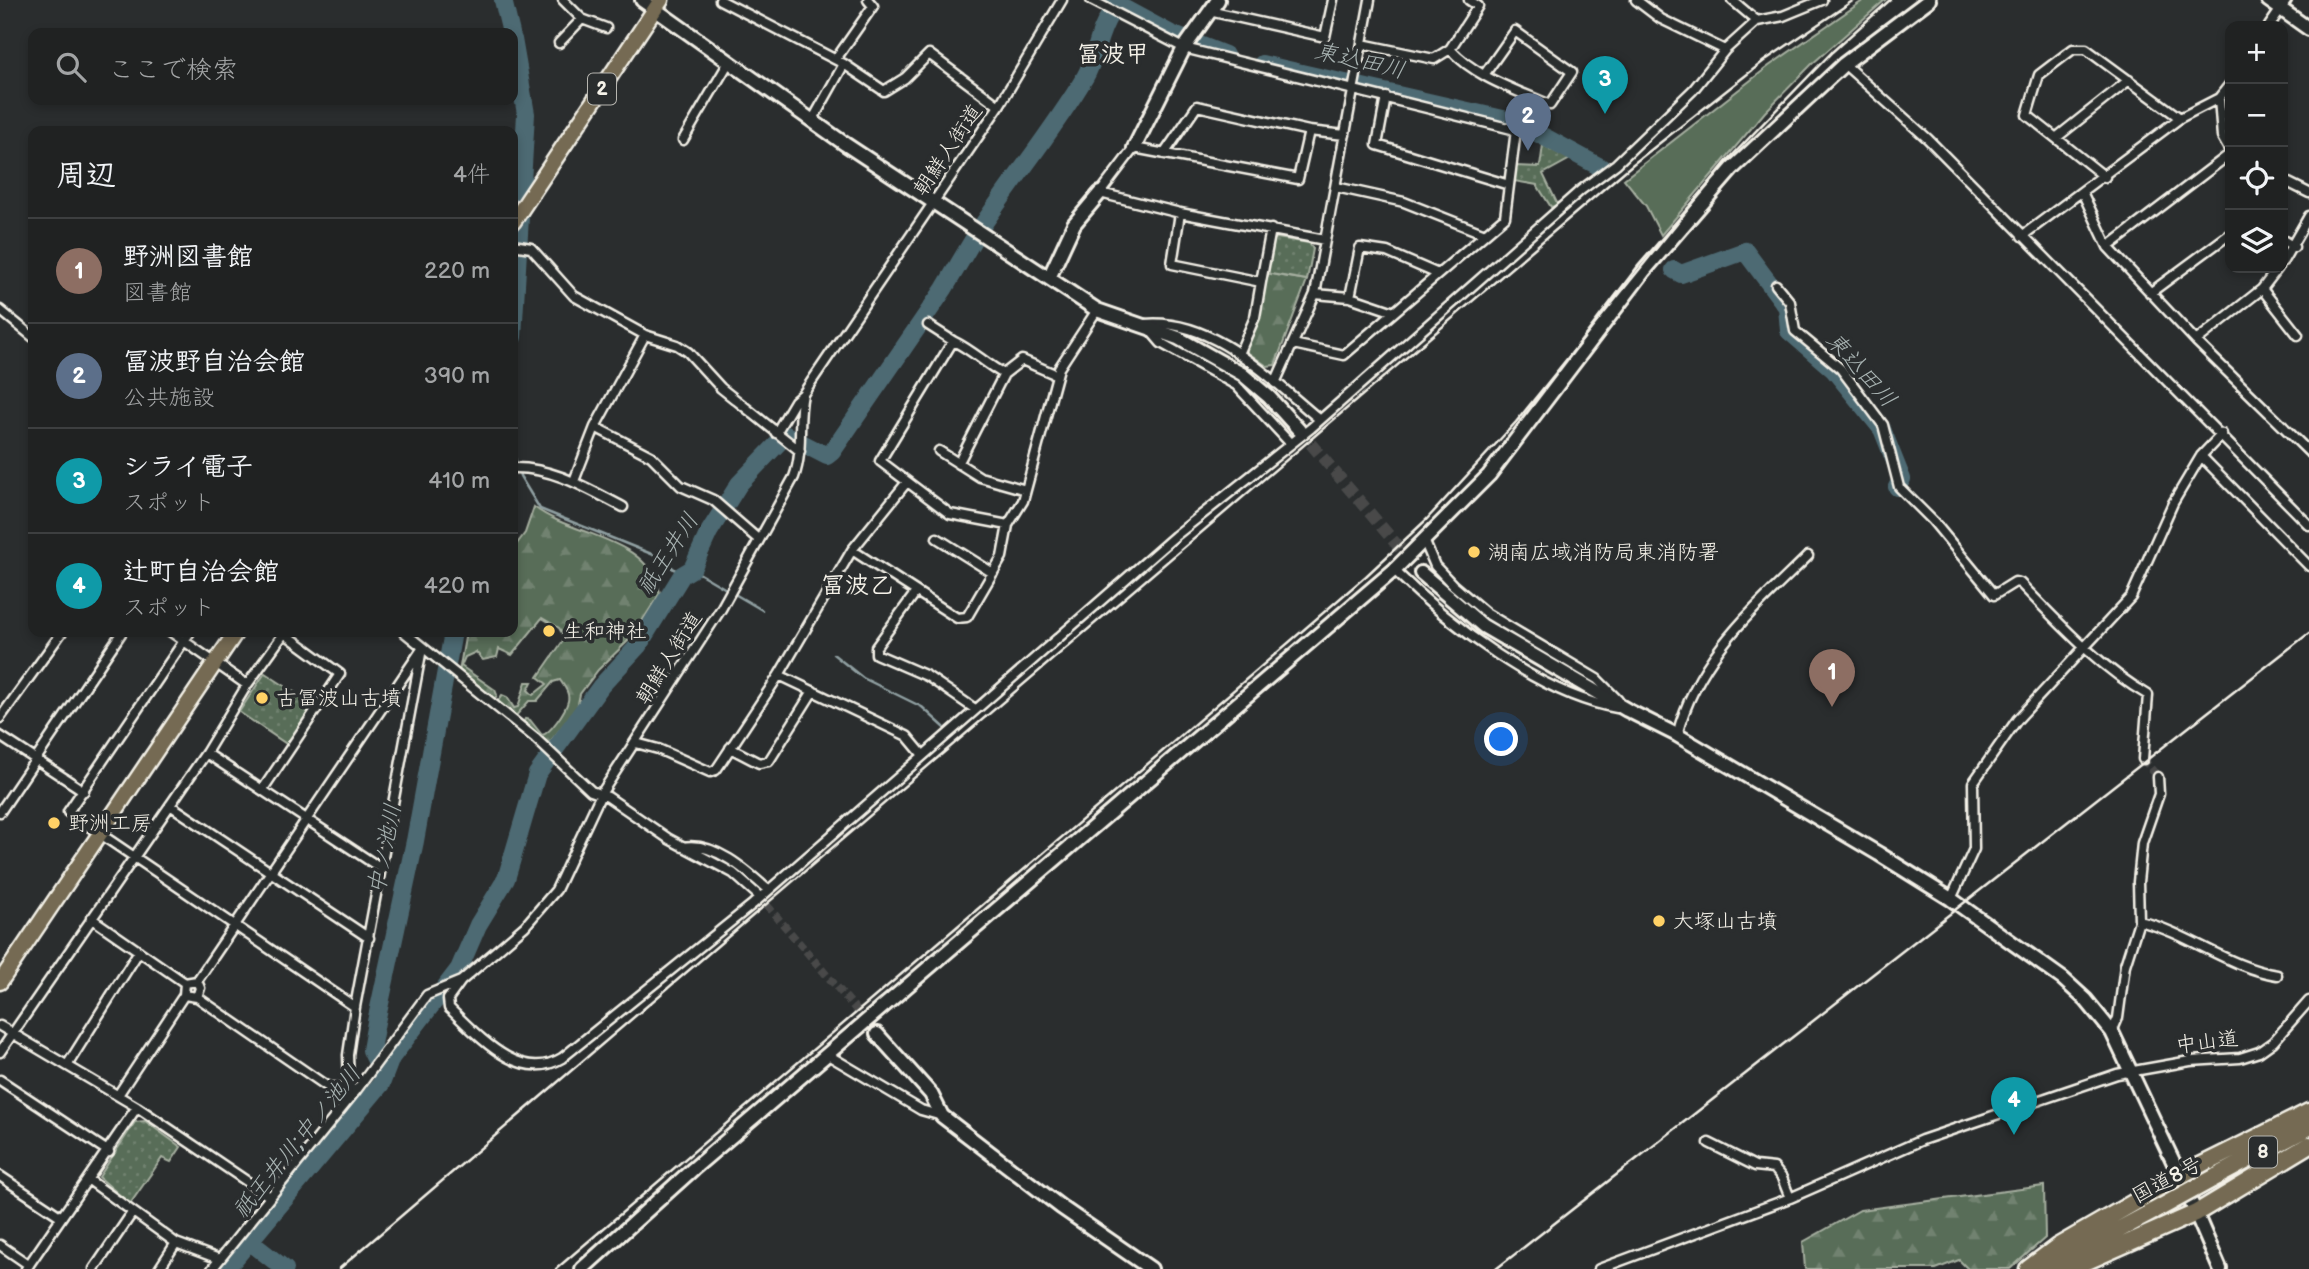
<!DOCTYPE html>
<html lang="ja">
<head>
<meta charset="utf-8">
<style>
  body { margin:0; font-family:"Balsamiq Sans","Klee One",sans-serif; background:#282a2a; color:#f1f3f6 }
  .controls { position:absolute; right:21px; top:21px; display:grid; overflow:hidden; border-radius:14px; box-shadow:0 4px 10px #0003 }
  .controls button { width:63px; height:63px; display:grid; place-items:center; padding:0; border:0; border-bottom:2px solid #3d3f40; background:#202222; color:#f1f3f6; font:35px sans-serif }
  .you { position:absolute; left:1502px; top:740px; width:24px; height:24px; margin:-18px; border:5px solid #fff; border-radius:50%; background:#1a73e8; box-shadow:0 0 0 10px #1a73e833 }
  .badge { display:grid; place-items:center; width:46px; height:46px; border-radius:50%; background:#8bbbb9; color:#fff; font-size:23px; font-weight:700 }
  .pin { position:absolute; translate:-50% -58px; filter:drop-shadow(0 2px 4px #0008) }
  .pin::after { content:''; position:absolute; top:37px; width:24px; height:21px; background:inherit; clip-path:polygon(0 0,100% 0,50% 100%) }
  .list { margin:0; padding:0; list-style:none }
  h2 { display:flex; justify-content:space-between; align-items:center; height:91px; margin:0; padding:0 28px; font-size:30px }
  h2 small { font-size:23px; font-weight:400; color:#a2a4a5 }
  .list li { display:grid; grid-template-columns:46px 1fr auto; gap:21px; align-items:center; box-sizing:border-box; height:105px; padding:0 28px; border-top:2px solid #3d3f40 }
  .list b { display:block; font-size:26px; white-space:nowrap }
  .list p { margin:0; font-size:23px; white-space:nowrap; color:#a2a4a5 }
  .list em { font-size:23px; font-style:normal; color:#a2a4a5 }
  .icon { flex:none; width:38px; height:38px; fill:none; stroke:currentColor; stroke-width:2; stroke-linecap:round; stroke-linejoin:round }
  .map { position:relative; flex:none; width:2309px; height:1269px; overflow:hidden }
  .search { position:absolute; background:#202222; box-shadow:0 4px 10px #0003; left:28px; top:28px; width:490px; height:77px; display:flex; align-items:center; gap:18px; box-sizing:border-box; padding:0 24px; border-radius:14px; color:#a2a4a5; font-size:26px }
  .panel { position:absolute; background:#202222; box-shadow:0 4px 10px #0003; left:28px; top:126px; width:490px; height:511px; border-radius:14px }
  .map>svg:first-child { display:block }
</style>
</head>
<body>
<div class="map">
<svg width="2309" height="1269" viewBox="0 0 2309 1269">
  <defs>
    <pattern id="forest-firs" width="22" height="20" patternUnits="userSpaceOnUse" patternTransform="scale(1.75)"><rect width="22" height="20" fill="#586d58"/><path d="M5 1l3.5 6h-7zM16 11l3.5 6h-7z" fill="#718270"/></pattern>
    <pattern id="park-dots" width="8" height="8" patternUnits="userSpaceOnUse" patternTransform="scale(1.75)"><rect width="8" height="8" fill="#586d58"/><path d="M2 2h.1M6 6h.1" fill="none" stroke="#718270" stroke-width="1.8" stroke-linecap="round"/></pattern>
  </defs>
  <rect width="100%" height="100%" fill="#2a2d2e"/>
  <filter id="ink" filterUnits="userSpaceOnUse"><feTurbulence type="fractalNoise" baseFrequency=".0143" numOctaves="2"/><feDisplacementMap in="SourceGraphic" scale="14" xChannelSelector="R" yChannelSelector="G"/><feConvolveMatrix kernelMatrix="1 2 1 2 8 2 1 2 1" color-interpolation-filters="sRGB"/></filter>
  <g filter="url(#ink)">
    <path fill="#586d58" stroke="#a6afa0" stroke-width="2" d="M1864,0H1885L1812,64L1765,112L1661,235L1646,206L1624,179L1769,66Z"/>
    <path fill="url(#forest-firs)" stroke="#a6afa0" stroke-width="2" d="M1265,273L1307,280L1275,365L1267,366L1247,352L1246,344Z
      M534,507C573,537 648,536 660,593L632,637L598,670L580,694L577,708L549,743L522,726L525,719L530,720L542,735C550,734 566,710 568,701C570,693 564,686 560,680L553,682L537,701H529L514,718L496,704L502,695L507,697L514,708L518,707L526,682H532L528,690L533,695L547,684L538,677L565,638L559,628L542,618L512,655L499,649L497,657L483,660L476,652L465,657L461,666L495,690L497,695L493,702L459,672L466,632H513V549L525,533Z
      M2044,1186L2045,1238L2010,1269H1968L1959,1260L1936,1269H1805L1803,1242L1860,1210Z"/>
    <path fill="url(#park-dots)" stroke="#a6afa0" stroke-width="2" d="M1543,145L1570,159L1543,174L1558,205L1551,207L1537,185L1514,181L1516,166L1540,167Z
      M1277,238L1309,243L1313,249L1307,280L1265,273L1272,241Z
      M265,673L314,705L288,745L239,712Z
      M145,1121L181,1147L171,1162L162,1158L130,1204L99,1177L135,1122Z"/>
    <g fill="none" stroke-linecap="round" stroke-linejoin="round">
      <path stroke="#90a0a2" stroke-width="2.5" d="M513,451L520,476L540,509L654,555L682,575
        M666,562L679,573
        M692,569L762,610
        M833,654L863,678L922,707L944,727"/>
      <path stroke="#4e6a73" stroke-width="18" d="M503,0L511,33
        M1108,0L1171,34L1225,55
        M513,39L526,114L513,337
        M1262,64L1503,119L1537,133L1602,168
        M984,223C1017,174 1055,128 1085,77C1097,57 1097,33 1111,13
        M1674,270L1681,274L1745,251L1787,307L1789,331L1834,370L1882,429L1902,479L1897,487
        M382,1073L371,1050L376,1022L415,841L453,632
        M249,1241L285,1269
        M226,1269L381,1084L391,1058L459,969L478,925L506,879L537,774L601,686L638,646L682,575L692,569L709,532L739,484L786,435L827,456L832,452L944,289L973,240"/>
      <path stroke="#484a4a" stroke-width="8" stroke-dasharray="8 4" stroke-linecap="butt" d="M2143,759L2158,777
        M759,896L877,1034"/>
      <path stroke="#484a4a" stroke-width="12" stroke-dasharray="12 6" stroke-linecap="butt" d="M1299,430L1421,573"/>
      <g stroke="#f4f1e8" stroke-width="13">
        <path id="street" d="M563,0L582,19L606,28
          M720,0L844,64L884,91L905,78L929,54L999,106
          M1091,0L1184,48L1516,130L1505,217L1344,355L1293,344
          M1469,0L1478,6L1450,49C1475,77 1516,90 1550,105L1572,72L1515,31L1484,75
          M1636,0L1661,19L1725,50
          M1209,11L1325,37L1333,0
          M1757,21L1783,16L1822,0
          M2269,26L2287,0
          M559,43L582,19
          M1362,44L1434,59L1450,49
          M836,59L873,6L868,0
          M1844,64L1928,139L2309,525
          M1386,97L1377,145L1509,185
          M2219,98L2222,137L2230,151
          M812,121L844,64
          M1309,131L1298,179L1134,148L1100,193L1180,213L1325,240
          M2056,138L2129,80
          M683,140L729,62
          M1164,154L1197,106L1309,131L1345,135
          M2105,177L2027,115L2039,75L2073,49H2086L2180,118
          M2283,180L2309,193
          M1336,187L1404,202L1485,234
          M2083,194L2108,247L2196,341L2309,452
          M1180,213L1172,264L1261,282L1271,229
          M2022,236L2180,118L2219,98L2230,84
          M2283,240L2294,247
          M513,245L531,248L574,296L645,335L677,345L688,352L721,388L800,451
          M2108,247L2230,154
          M2283,261L2309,216
          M1776,285L1790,302L1795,331L1841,369L1883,425L1899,487L1933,521L1994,595L2015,582L2020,583C2060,624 2098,666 2148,695L2143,759
          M2262,289L2298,335
          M2150,293L2230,234
          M1315,294L1350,297L1394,312
          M1350,297L1360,248L1387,252L1438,274
          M0,310L33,337
          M1144,324C1213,317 1270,379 1319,419
          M928,325L953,341
          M1149,329L1161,343L1236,385L1291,444
          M2196,341L2262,289L2278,268
          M1239,354L1255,317L1261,282
          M1004,374C985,364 974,351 953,341L880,461L950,514L1008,525L1023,501L1059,368L1097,310
          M1275,383L1315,294L1370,0
          M595,427L645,335
          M776,433L795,401L803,394
          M939,451L980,477L1026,490
          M2201,456L2309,566
          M958,464L1004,374L1022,360L1057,375
          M513,468C553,467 588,489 623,507
          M574,481L595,427L651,456L681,486L713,500L759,540
          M937,538L993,573
          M1424,540L1435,566L1453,585L1486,613L1597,679L1618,700
          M852,550L957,618L967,617L1002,557L1008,525
          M1394,570C1449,624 1540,695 1617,708
          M916,592L876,647V654L927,676L975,709
          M171,632L247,685
          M190,632L68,812L355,1007
          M404,632L535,738L591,791L608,797L669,839L733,873L759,896
          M779,675L907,736L922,754
          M0,718L62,632
          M1677,735C1698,656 1752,611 1808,556
          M0,736L84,791
          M636,743L658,749L710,772L716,770L779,675L852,550L907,482
          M730,748L759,763L769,761L813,691
          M206,753L382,869
          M263,789L340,674L284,633
          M170,805L369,938
          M0,812L122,632
          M683,847C714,841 747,871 768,890
          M1951,899L1974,849L1973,783L2017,720L2131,597L2173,503L2201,456L2222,434
          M91,918L185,983
          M2139,921C2189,933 2227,967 2277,975
          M461,981L448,999L449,1008C478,1035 519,1084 562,1058L753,904L1175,536L1311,428L1581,190L1616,164L1693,90L1725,50L1757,21L1732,0
          M184,995L197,997L200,988L197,981
          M197,997L328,1087L351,1088
          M0,1026L137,1107L270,1197
          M2112,1032L2118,1018L2125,965L2139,921L2138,882L2142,843L2159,794L2158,777
          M0,1052L206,753L247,685L285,632
          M828,1055L921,1110L942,1116
          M68,1064L139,951
          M0,1080L109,1152
          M349,1086L348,1055L355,1007L421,654
          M118,1095L184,995L185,983L197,981L422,649
          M1709,1143L1755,1166L1774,1168L1782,1178L1790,1198
          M0,1176L60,1216
          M89,1180L176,1243L219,1259
          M0,1245L29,1265
          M26,1269L137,1107
          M94,1269L132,1213
          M159,1269L176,1243
          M212,1269L355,1092L427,995L461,981L525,926L556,890L601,794L721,609L794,477C804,450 797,421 803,394L999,106L1062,0
          M1599,1269L1790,1198L1922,1140L2117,1074L2190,1061L2240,1058L2259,1052L2273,1042L2309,1001"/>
      </g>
      <g stroke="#f4f1e8" stroke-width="18">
        <path id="secondary" d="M642,0L845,144L1097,310L1178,338L1242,374L1269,397L1299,430
          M2268,0L2309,29
          M1134,148L1184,48L1218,0
          M1049,278L1074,224L1100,193
          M1421,573L1483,626L1627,710L1677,735L1879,854L1951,899L2063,979L2086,1000L2112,1032L2180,1176L2220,1269
          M877,1034L931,1094L942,1116L1061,1207L1151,1269
          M582,1269L693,1169L1394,570L1489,475L1644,271L1732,169L1844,64L1929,0"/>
      </g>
      <g stroke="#f4f1e8" stroke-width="19">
        <path id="primary" d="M513,222L661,0
          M0,982L236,632"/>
      </g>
      <g stroke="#f4f1e8" stroke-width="21">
        <path id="highway" d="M2216,1177L2309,1127
          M2028,1269L2057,1247L2180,1176L2309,1112
          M2045,1269L2154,1211
          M2069,1269L2196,1213L2309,1145"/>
      </g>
      <use href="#street" stroke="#2a2d2e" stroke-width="8"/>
      <use href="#secondary" stroke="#2a2d2e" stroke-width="12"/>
      <use href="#primary" stroke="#746b52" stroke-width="14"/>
      <use href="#highway" stroke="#746b52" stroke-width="16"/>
      <path stroke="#f4f1e8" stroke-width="2.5" d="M339,1269L1633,164L1764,61L1854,0
        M556,1269L1185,732L1366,576L1426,520L1516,422L1727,161L1832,52L1890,0
        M1496,1269L2309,633"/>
      <g stroke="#f4f1e8" stroke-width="21" stroke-linecap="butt">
        <path id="highway-bridge" d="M2154,1211L2216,1177"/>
      </g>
      <use href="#highway-bridge" stroke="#746b52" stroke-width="16"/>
    </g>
  </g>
  <g fill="#ffd166" stroke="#2a2d2e" stroke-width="2.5">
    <circle cx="1474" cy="552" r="7"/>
    <circle cx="549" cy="631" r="7"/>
    <circle cx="262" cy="698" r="7"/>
    <circle cx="54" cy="823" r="7"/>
    <circle cx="1659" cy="921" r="7"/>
  </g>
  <g text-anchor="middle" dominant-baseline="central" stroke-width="7" stroke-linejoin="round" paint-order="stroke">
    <g fill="#2a2d2e" stroke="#b7b6b0" stroke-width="2">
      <rect x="588" y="73.5" width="28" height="31" rx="5"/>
      <rect x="2249" y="1136.5" width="28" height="31" rx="5"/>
    </g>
    <g font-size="19" font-weight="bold" fill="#f4f1e8">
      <text x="602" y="89">2</text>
      <text x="2263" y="1152">8</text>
    </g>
    <g font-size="21" fill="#f4f1e8" stroke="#2a2d2e">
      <text transform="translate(948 150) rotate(-56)">朝鮮人街道</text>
      <text transform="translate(669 658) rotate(-58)">朝鮮人街道</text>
      <text transform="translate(2207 1042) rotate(-7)">中山道</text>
      <text transform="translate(2167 1180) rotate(-28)">国道8号</text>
    </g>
    <g font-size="21" fill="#f4f1e8" stroke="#2a2d2e" text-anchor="start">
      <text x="1488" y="552">湖南広域消防局東消防署</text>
      <text x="563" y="631">生和神社</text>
      <text x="276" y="698">古冨波山古墳</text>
      <text x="68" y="823">野洲工房</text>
      <text x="1673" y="921">大塚山古墳</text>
    </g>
    <g font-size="23" font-style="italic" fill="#a9b4b3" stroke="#2a2d2e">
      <text transform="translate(1360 61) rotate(13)">東込田川</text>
      <text transform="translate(1861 370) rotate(48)">東込田川</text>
      <text transform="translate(668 554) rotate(-57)">祇王井川</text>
      <text transform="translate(385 849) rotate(-79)">中ノ池川</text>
      <text transform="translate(297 1142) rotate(-51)">祇王井川;中ノ池川</text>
    </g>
    <g font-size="24" font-weight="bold" fill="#f4f1e8" stroke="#2a2d2e">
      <text x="1113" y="54">冨波甲</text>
      <text x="857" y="585">冨波乙</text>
    </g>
  </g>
</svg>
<div class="controls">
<button>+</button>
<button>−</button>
<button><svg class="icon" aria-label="locate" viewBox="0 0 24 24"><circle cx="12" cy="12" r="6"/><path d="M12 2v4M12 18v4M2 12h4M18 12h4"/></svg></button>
<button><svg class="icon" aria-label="layers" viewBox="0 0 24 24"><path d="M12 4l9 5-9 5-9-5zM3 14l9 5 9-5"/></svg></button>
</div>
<div class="you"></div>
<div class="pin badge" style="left:1832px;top:707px;background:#8d6e63">1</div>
<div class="pin badge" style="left:1528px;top:151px;background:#5c6f8a">2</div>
<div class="pin badge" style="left:1605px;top:114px;background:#0f9aa8">3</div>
<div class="pin badge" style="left:2014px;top:1135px;background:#0f9aa8">4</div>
<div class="search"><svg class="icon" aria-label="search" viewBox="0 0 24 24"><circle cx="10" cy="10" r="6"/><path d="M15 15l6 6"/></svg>ここで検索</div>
<section class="panel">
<h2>周辺<small>4件</small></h2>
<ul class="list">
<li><span class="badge" style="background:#8d6e63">1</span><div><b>野洲図書館</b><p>図書館</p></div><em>220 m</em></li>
<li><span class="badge" style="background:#5c6f8a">2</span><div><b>冨波野自治会館</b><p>公共施設</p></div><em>390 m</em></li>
<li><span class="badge" style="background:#0f9aa8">3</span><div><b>シライ電子</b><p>スポット</p></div><em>410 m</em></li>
<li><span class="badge" style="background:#0f9aa8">4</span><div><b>辻町自治会館</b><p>スポット</p></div><em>420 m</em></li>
</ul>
</section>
</div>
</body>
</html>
